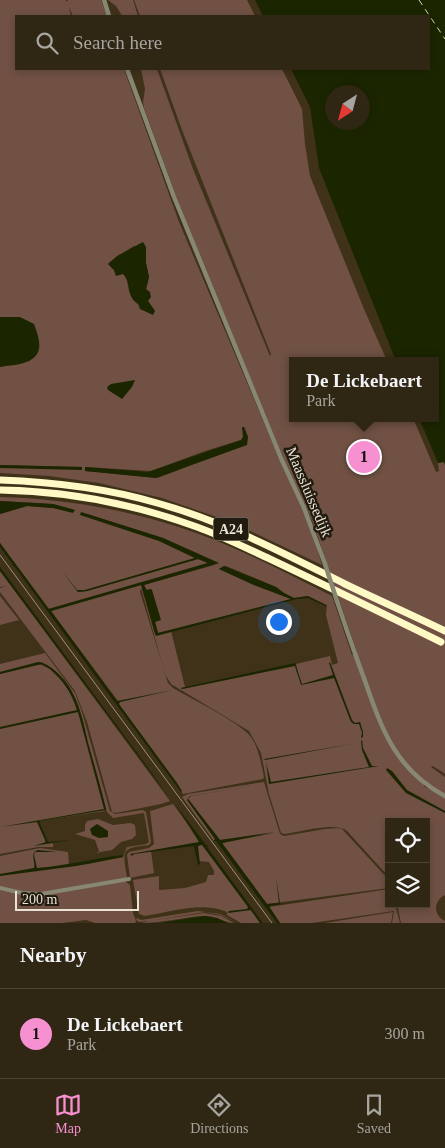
<!DOCTYPE html>
<html lang="en">
<head>
<meta charset="utf-8">
<style>
  body { margin:0; font-family:Georgia,serif; background:#3b3221; color:#f1f3f6 }
  .controls { position:absolute; right:15px; bottom:15px; display:grid; overflow:hidden; border-radius:0px; box-shadow:0 2px 8px #0003 }
  .controls button { width:45px; height:45px; display:grid; place-items:center; padding:0; border:0; border-bottom:1px solid #4a4333; background:#2f2613; color:#f1f3f6; font:25px sans-serif }
  .compass { position:absolute; left:325px; top:85px; width:45px; height:45px; border-radius:50%; background:#2f2613; box-shadow:0 2px 8px #0003; rotate:216deg }
  .scale { position:absolute; left:15px; bottom:12px; width:124px; box-sizing:border-box; padding-left:5px; border:2px solid #eae2d2; border-top:0; font-size:14px; line-height:18px; white-space:nowrap; color:#eae2d2; -webkit-text-stroke:4px #211b10; paint-order:stroke }
  .you { position:absolute; left:278px; top:621px; width:18px; height:18px; margin:-12px; border:4px solid #fff; border-radius:50%; background:#1a73e8; box-shadow:0 0 0 8px #1a73e833 }
  .badge { display:grid; place-items:center; width:32px; height:32px; border-radius:50%; background:#f690d0; color:#111; font-size:16px; font-weight:700 }
  .pin { position:absolute; translate:-50% -50%; border:2px solid #fff; box-shadow:0 1px 5px #0006 }
  .popup { position:absolute; left:289px; top:357px; width:150px; height:65px; box-sizing:border-box; display:grid; place-content:center; border-radius:0px; background:#2f2613; filter:drop-shadow(0 1px 4px #0005); font-size:16px; white-space:nowrap; color:#a7a5a0 }
  .popup b { font-size:19px; color:#f1f3f6 }
  .popup::after { content:''; position:absolute; left:50%; top:100%; margin-left:-10px; border:10px solid transparent; border-top-color:#2f2613 }
  .list { margin:0; padding:0; list-style:none }
  h2 { display:flex; justify-content:space-between; align-items:center; height:65px; margin:0; padding:0 20px; font-size:21px }
  h2 small { font-size:16px; font-weight:400; color:#a7a5a0 }
  .list li { display:grid; grid-template-columns:32px 1fr auto; gap:15px; align-items:center; box-sizing:border-box; height:90px; padding:0 20px; border-top:1px solid #4a4333 }
  .list b { display:block; font-size:19px; white-space:nowrap }
  .list p { margin:0; font-size:16px; white-space:nowrap; color:#a7a5a0 }
  .list em { font-size:16px; font-style:normal; color:#a7a5a0 }
  .icon { flex:none; width:28px; height:28px; fill:none; stroke:currentColor; stroke-width:2; stroke-linecap:round; stroke-linejoin:round }
  .map { position:relative; flex:none; width:445px; height:923px; overflow:hidden }
  .search { position:absolute; background:#2f2613; box-shadow:0 2px 8px #0003; left:15px; right:15px; top:15px; height:55px; display:flex; align-items:center; gap:12px; box-sizing:border-box; padding:0 18px; border-radius:0px; color:#a7a5a0; font-size:19px }
  .sheet { height:155px; background:#2f2613 }
  nav { display:flex; justify-content:space-around; align-items:center; box-sizing:border-box; height:70px; border-top:1px solid #4a4333; background:#2f2613; font-size:14px; color:#a7a5a0 }
  nav a { display:grid; justify-items:center; gap:2px }
  nav .on { color:#f690d0 }
  .map>svg:first-child { display:block }
</style>
</head>
<body>
<div class="map">
<svg width="445" height="923" viewBox="0 0 445 923">
  <rect width="100%" height="100%" fill="#3f3219"/>
  <path fill="#705144" fill-rule="evenodd" d="M0,0H66V2L68,0H101L107,16H73L69,7L71,16H16V69H124L179,222L276,451L310,526L322,565L231,522L162,498L99,483L49,476L0,473V468L82,467L0,465V367L30,361L20,317H0ZM134,246L146,247V263L149,277L146,289L148,301L155,311L140,309C138,302 132,300 130,294C127,287 129,280 123,274L116,275L114,270L108,264C116,257 125,252 134,246ZM244,427L248,437L176,471L157,478L86,471V467L151,471L205,451L241,440L243,437Z
    M108,0H133L138,16H122L116,6Z
    M134,0H247L255,16H140Z
    M141,69H157L193,169L270,356L271,354L182,130L160,69H282L302,109L305,144L310,176L364,309L387,361H293V418H413L436,472L439,471L438,463L444,462L445,465V774L433,766L431,767L445,777V794L425,782L424,786L445,798V895C433,901 433,915 445,921V923H401L397,904H426V822H389V877L346,830C333,822 300,832 285,834L281,833L269,794L261,753L249,731L171,684L165,674L141,588L140,592L168,683L173,688C190,698 241,723 251,737C259,749 261,763 264,777L263,779L183,794L116,703L118,701L51,611L141,585L155,635L171,631L185,687L181,688L182,689L295,665L297,673L298,672L296,664L330,656L332,665L338,663L326,615L327,605L308,596L294,598L284,593L276,587L226,566L219,569L254,585L291,599L158,633L147,590L144,585L214,565L218,563L163,538L81,512L160,541L195,558L85,590H77L63,572L78,592L87,591L198,559L208,563L48,609L0,543V514L27,506L75,510L53,504L0,501V497C76,499 152,514 222,543C260,559 296,578 332,596L352,655L357,652L313,523L280,450L179,204L144,108L143,102L145,89Z
    M0,571L170,801L161,804L116,813L112,812L87,722L75,691L0,592V588L6,586L0,587Z
    M0,596L19,620L0,625Z
    M45,653L75,693L82,712L110,811L115,814L143,810L146,812L151,842L149,845C122,848 122,849 127,877L126,879L42,892L31,893L0,887V856L40,848L68,852L69,865L48,869L88,864L123,857L127,847L146,844L149,842L144,813L113,818L107,812L80,713L73,695L69,687L48,666L41,662L0,672V664Z
    M39,664L50,669L62,681L72,695L83,727L105,811L37,821L45,839V844L53,843V847H38L0,854V674Z
    M264,782L280,834L284,836L325,829L338,828L342,829L389,880V888L267,904L222,843L275,833L220,840L189,800V798L188,801L215,839L214,841L182,797L188,794Z
    M173,804L260,923H241L227,915V912C202,901 171,912 145,916L139,914L133,880L159,876V890L185,888L206,882L208,875H214V871L209,862L198,861L194,843L151,851L154,873L130,878L127,855L129,852L149,848L154,844L150,811Z
    M98,819L113,825L131,823L135,825L136,835L132,839L121,842L112,850L100,852L96,854L99,851L95,840L75,834L85,831V825L87,821Z
    M125,881L130,885L133,913L136,921L135,923H95L86,920L62,923H0V889L27,894Z
    M389,889V904H395L400,923H392L394,911L312,923H280L269,907Z
    M198,911L220,914L238,923L220,915L205,912L148,921L204,913L221,916L234,923C224,923 215,915 204,916C183,917 163,923 141,923L148,921L139,922L136,920L137,918L141,920Z
    M393,912L391,923H325Z"/>
  <path fill="#1b2600" fill-rule="evenodd" d="M255,0H445V465L444,462L438,463L419,418H435V361H396L319,168L310,107L291,69H429V16H263ZM332,92H362V122H332Z
    M143,242L146,247V263L149,277L146,289L150,292L151,297L148,301L155,311L153,315L140,309L139,304C126,299 132,282 123,274L116,276L114,270L108,264L117,256Z
    M0,317H20L34,324C41,343 45,358 20,364C13,366 7,365 0,367Z
    M135,380L132,387L122,399L108,390L107,387L111,384Z
    M242,427H244L248,437L247,445L156,478L85,471V467L148,472L241,440L243,437Z
    M0,465L82,467V470L0,468Z
    M0,501L53,504L75,510L73,513L53,508L27,506L0,514Z
    M81,512L163,538L219,563L144,585L146,590L151,589L152,590L161,620L155,622L158,633L291,599L254,585L219,569L224,566L276,587L284,593L294,598L308,596L327,606H325L308,598L297,599L156,636L141,585L51,611L117,701L173,690L120,702L119,704L177,783L182,791L181,792L0,547V543L49,609L208,563L198,559L87,591L78,592L62,571L77,590H85L195,558L159,541L80,515Z
    M0,567L152,773L168,796L0,571Z
    M38,662C50,663 64,678 70,688C80,705 84,724 88,743C94,765 101,787 106,810L39,821L48,842L70,840L34,846L46,842L37,822L0,827L104,809L78,712L0,729V727L77,710C71,691 60,674 42,664L0,674V672Z
    M330,662L352,720L355,723L360,722L363,732V737L361,738L362,733L359,724H354L351,722L334,678L301,685L295,666L182,689L181,688L295,663L302,684L333,675L329,663Z
    M362,740L363,748L372,766H379L269,784L266,762L271,782L369,767L362,750L361,741Z
    M357,743L265,760L264,759Z
    M387,768L392,771L407,790L445,811V813L406,793L386,770Z
    M263,784L191,796L188,799L220,840L275,832L222,843L267,904L279,903L276,877L280,903L281,904L389,889L269,906L280,923H277L216,841H214L215,839L187,800L190,796Z
    M175,804L206,845H208L207,847L263,923H260L251,910L228,913L229,911L247,909L248,907L202,845L198,846L200,864L198,865L194,846L134,854L132,856L130,854L199,842Z
    M97,824L108,831V837L99,838L92,835L90,829Z
    M38,850L57,852H35L34,855L37,868C66,866 94,858 123,855V857L76,866L0,876V874L34,868C36,862 29,853 38,850Z
    M204,916L217,918L228,923H159Z"/>
  <g fill="none" stroke-linecap="round" stroke-linejoin="round">
    <path stroke="#c8e19a" stroke-width="1" stroke-dasharray="6 5" stroke-linecap="butt" d="M419,0L445,39"/>
    <path stroke="#888772" stroke-width="4" d="M0,888L22,893L41,894L129,879"/>
    <path stroke="#888772" stroke-width="4.5" d="M104,0L109,16
      M127,69L174,197L281,458L304,508L325,564
      M337,601C346,628 355,654 365,681C382,730 396,770 445,796"/>
    <path stroke="#fef9c5" stroke-width="7" d="M0,480C54,482 106,488 157,503C223,521 285,554 345,584C378,600 412,615 445,631
      M0,490C67,491 134,504 197,527C222,536 246,548 270,559C327,586 384,614 441,642"/>
    <path stroke="#9c927e" stroke-width="1" d="M0,555L272,923"/>
    <path stroke="#888772" stroke-width="4.5" d="M325,564L337,601"/>
  </g>
  <g text-anchor="middle" dominant-baseline="central" stroke-width="5" stroke-linejoin="round" paint-order="stroke">
    <rect fill="#211b10" stroke="#aea698" stroke-width="1" x="213.5" y="517.5" width="35" height="23" rx="4"/>
    <g font-size="14" font-weight="bold" fill="#eae2d2">
      <text x="231" y="529">A24</text>
    </g>
    <g font-size="15" fill="#eae2d2" stroke="#211b10">
      <text transform="translate(309 492) rotate(67)">Maassluissedijk</text>
    </g>
  </g>
</svg>
<div class="controls">
<button><svg class="icon" aria-label="locate" viewBox="0 0 24 24"><circle cx="12" cy="12" r="6"/><path d="M12 2v4M12 18v4M2 12h4M18 12h4"/></svg></button>
<button><svg class="icon" aria-label="layers" viewBox="0 0 24 24"><path d="M12 4l9 5-9 5-9-5zM3 14l9 5 9-5"/></svg></button>
</div>
<svg class="compass" viewBox="-18 -18 36 36"><path d="M0-13l5 13h-10z" fill="#e53935"/><path d="M0 13l5-13h-10z" fill="#a7a5a0"/></svg>
<div class="scale">200 m</div>
<div class="you"></div>
<div class="pin badge" style="left:364px;top:457px">1</div>
<div class="popup"><b>De Lickebaert</b>Park</div>
<div class="search"><svg class="icon" aria-label="search" viewBox="0 0 24 24"><circle cx="10" cy="10" r="6"/><path d="M15 15l6 6"/></svg>Search here</div>
</div>
<section class="sheet">
<h2>Nearby<small></small></h2>
<ul class="list">
<li><span class="badge">1</span><div><b>De Lickebaert</b><p>Park</p></div><em>300 m</em></li>
</ul>
</section>
<nav>
<a class="on"><svg class="icon" aria-label="map" viewBox="0 0 24 24"><path d="M3 6l6-2 6 2 6-2v14l-6 2-6-2-6 2zM9 4v14M15 6v14"/></svg>Map</a>
<a><svg class="icon" aria-label="directions" viewBox="0 0 24 24"><path d="M12 3l9 9-9 9-9-9zM9 14v-3h6M13 9l2 2-2 2"/></svg>Directions</a>
<a><svg class="icon" aria-label="saved" viewBox="0 0 24 24"><path d="M7 4h10v16l-5-4-5 4z"/></svg>Saved</a>
</nav>
</body>
</html>
